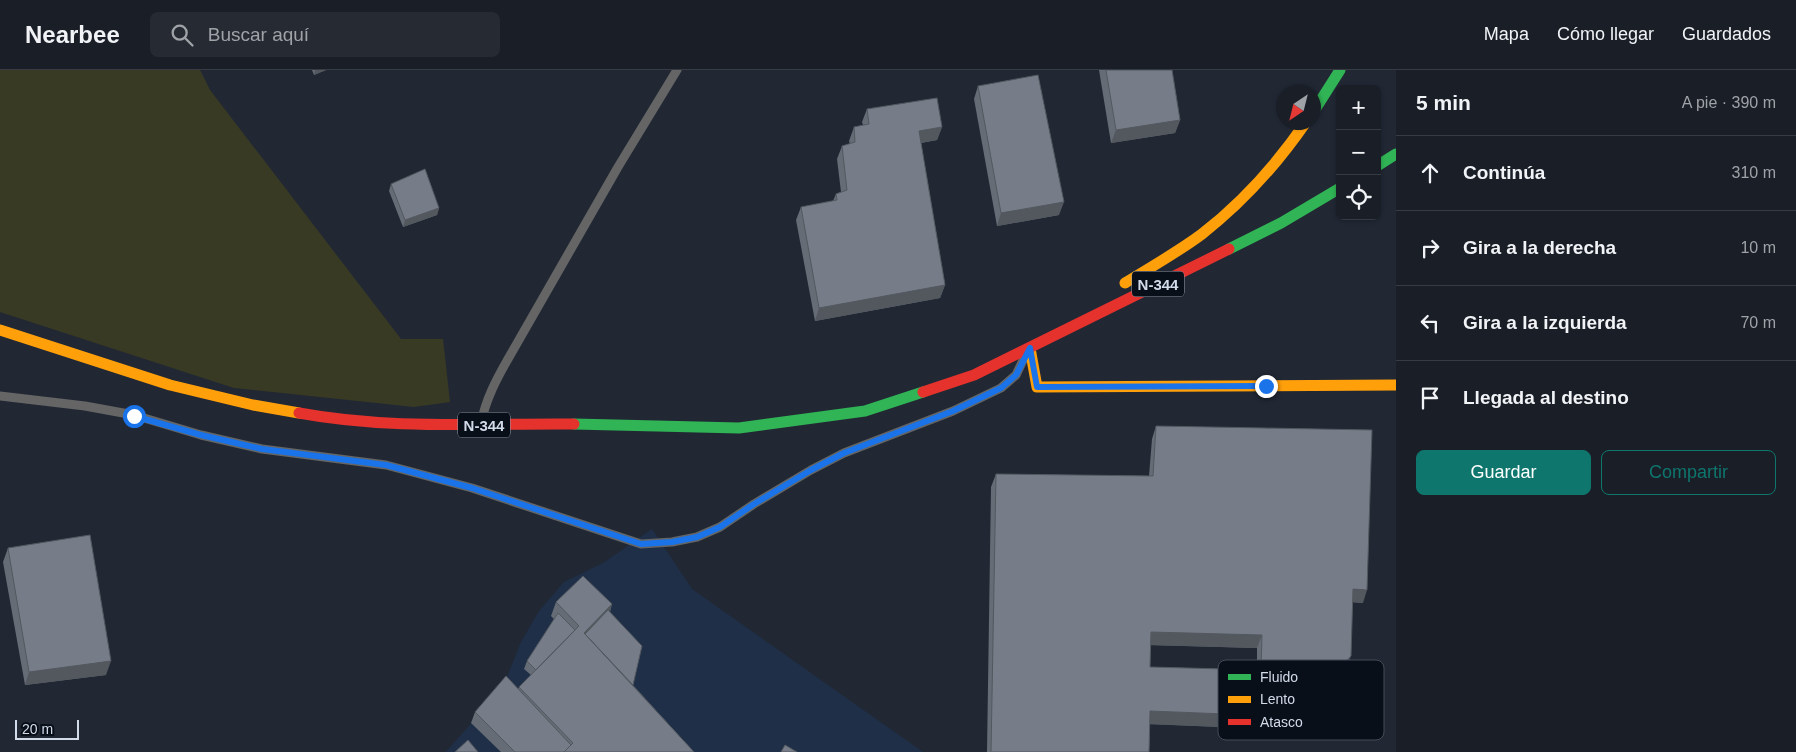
<!DOCTYPE html>
<html lang="es">
<head>
<meta charset="utf-8">
<style>
  body { margin:0; font-family:Helvetica,sans-serif; background:#262b33; color:#f1f3f6 }
  .controls { position:absolute; right:15px; top:15px; display:grid; overflow:hidden; border-radius:8px; box-shadow:0 1px 4px #0004 }
  .controls button { width:45px; height:45px; display:grid; place-items:center; padding:0; border:0; border-bottom:1px solid #373c44; background:#191e27; color:#f1f3f6; font:25px sans-serif }
  .compass { position:absolute; left:1276px; top:15px; width:45px; height:45px; border-radius:50%; background:#191e27; box-shadow:0 1px 4px #0004; rotate:215deg }
  .scale { position:absolute; left:15px; bottom:12px; width:64px; box-sizing:border-box; padding-left:5px; border:2px solid #d2dbea; border-top:0; font-size:14px; line-height:18px; white-space:nowrap; color:#d2dbea; -webkit-text-stroke:4px #090f19; paint-order:stroke }
  .stop { position:absolute; width:15px; height:15px; margin:-11px; border:4px solid #1a73e8; border-radius:50%; background:#fff }
  .stop.end { background:#1a73e8; border-color:#fff; box-shadow:0 1px 5px #0008 }
  .list { margin:0; padding:0; list-style:none }
  h2 { display:flex; justify-content:space-between; align-items:center; height:65px; margin:0; padding:0 20px; font-size:21px }
  h2 small { font-size:16px; font-weight:400; color:#9fa2a7 }
  .list li { display:grid; grid-template-columns:32px 1fr auto; gap:15px; align-items:center; box-sizing:border-box; height:75px; padding:0 20px; border-top:1px solid #373c44 }
  .list b { display:block; font-size:19px; white-space:nowrap }
  .list em { font-size:16px; font-style:normal; color:#9fa2a7 }
  .actions { display:flex; gap:10px; padding:15px 20px }
  .actions a { flex:1; padding:11px 0; border:1px solid #0f766e; border-radius:8px; text-align:center; font-size:18px; color:#0f766e }
  .actions .main { background:#0f766e; color:#fff }
  .icon { flex:none; width:28px; height:28px; fill:none; stroke:currentColor; stroke-width:2; stroke-linecap:round; stroke-linejoin:round }
  .map { position:relative; flex:none; width:1396px; height:682px; overflow:hidden }
  header { display:flex; align-items:center; gap:30px; box-sizing:border-box; height:70px; padding:0 25px; background:#191e27; border-bottom:1px solid #373c44 }
  header strong { font-size:24px }
  nav { display:flex; gap:28px; margin-inline-start:auto; font-size:18px }
  .search { width:350px; height:45px; background:#262b33; display:flex; align-items:center; gap:12px; box-sizing:border-box; padding:0 18px; border-radius:8px; color:#9fa2a7; font-size:19px }
  main { display:flex }
  aside { flex:1; background:#191e27 }
  .map>svg:first-child { display:block }
</style>
</head>
<body>
<header>
<strong>Nearbee</strong>
<div class="search"><svg class="icon" aria-label="search" viewBox="0 0 24 24"><circle cx="10" cy="10" r="6"/><path d="M15 15l6 6"/></svg>Buscar aquí</div>
<nav><a>Mapa</a><a>Cómo llegar</a><a>Guardados</a></nav>
</header>
<main>
<div class="map">
<svg width="1396" height="682" viewBox="0 0 1396 682">
  <rect width="100%" height="100%" fill="#212834"/>
  <path fill="#1f2f48" d="M652,459L692,519L923,682H446L503,617L521,572L539,541L564,512L603,493Z"/>
  <path fill="#393a23" d="M0,0H200L210,20L401,269H443L450,332L414,337L234,318L0,242Z"/>
  <g fill="none" stroke-linecap="round" stroke-linejoin="round">
    <path stroke="#646564" stroke-width="9" d="M0,326L85,336L134,345L201,365L262,379L386,395L472,418L641,474L672,472L697,467L720,457L754,434L811,400L844,383L953,341L1001,318L1016,305L1024,288
      M481,353C486,329 496,310 508,289L618,97L677,0"/>
    <path stroke="#30b455" stroke-width="11" d="M1314,41L1340,0
      M1377,96L1396,84
      M1229,179L1281,153L1340,118
      M574,354L739,358L865,341L923,322"/>
    <path stroke="#ff9f0a" stroke-width="11" d="M1125,213C1151,197 1178,182 1202,164C1243,132 1277,94 1306,52
      M0,260L170,315L253,335L299,343
      M1030,278L1037,317L1396,315"/>
    <path stroke="#e5322d" stroke-width="11" d="M923,322L974,305L1229,179
      M299,343C390,360 483,353 574,354"/>
  </g>
  <path fill="#656c75" fill-rule="evenodd" d="M312,0H326L314,5Z
    M1099,0H1172L1180,50L1175,63L1111,73Z
    M978,16L1059,145L997,156L974,29Z
    M867,39L942,57L937,70L921,73L945,215L940,228L815,251L796,150L801,137L833,131L836,124L841,122L837,89L842,76L850,74L849,71L854,57L863,55L862,52Z
    M391,114L439,138L437,145L403,157L389,121Z
    M1156,356L1363,533L1353,532L1346,599L1332,615L1277,613L1270,659L1150,654L1149,682H987L991,417L996,404L1149,406L1152,369ZM1150,575L1257,578V600L1150,597Z
    M8,478L106,605L25,615L3,492Z
    M556,532L612,534L610,542L633,615L694,682H501L471,653L475,642L518,619L519,617L531,605L524,599L527,591L554,549L551,546Z"/>
  <path fill="#53585f" d="M315,0H326L314,5Z
    M1180,50L1175,63L1111,73L1116,60Z
    M942,57L937,70L914,74L919,61Z
    M1064,132L1059,145L997,156L1001,143Z
    M439,138L437,145L403,157L405,150Z
    M945,215L940,228L815,251L819,238Z
    M1353,519L1367,520L1363,533L1348,532Z
    M612,534L608,547L586,569L584,563Z
    M1151,562L1262,565L1257,578L1146,575Z
    M1351,586L1346,599L1332,615L1273,613L1278,600Z
    M111,591L106,605L25,615L29,602Z
    M1150,641L1275,646L1270,659L1145,654Z"/>
  <path fill="#767d88" stroke="#53585f" fill-rule="evenodd" d="M1106,0H1172L1180,50L1116,60Z
    M1038,5L1064,132L1001,143L978,16Z
    M937,28L942,57L919,61L945,215L819,238L801,137L837,130L836,124L847,120L842,76L855,72L854,57L869,54L867,39Z
    M425,99L439,138L405,150L391,114Z
    M1156,356L1372,360L1367,520L1353,519L1351,586L1336,602L1278,600L1275,646L1150,641L1149,682H991L996,404L1153,406ZM1151,562L1262,565L1261,600L1150,597Z
    M90,465L111,591L29,602L8,478Z
    M583,506L612,534L584,563L694,682H564L573,673L519,617L579,556L556,532Z
    M608,540L642,576L633,615L585,564Z
    M558,543L575,560L536,600L527,591Z
    M506,606L571,675L564,682H515L475,642Z
    M468,670L478,682H455Z
    M785,675L797,682H781Z"/>
  <g fill="none" stroke-linecap="round" stroke-linejoin="round">
    <path stroke="#1a73e8" stroke-width="6" d="M134,346L201,365L262,379L386,395L472,418L641,474L672,472L697,467L720,457L754,434L811,400L844,383L953,341L1001,318L1016,305L1030,278L1037,317L1266,316"/>
  </g>
  <g text-anchor="middle" dominant-baseline="central" stroke-width="5" stroke-linejoin="round" paint-order="stroke">
    <g fill="#090f19" stroke="#969eab" stroke-width="1">
      <rect x="1132" y="201.5" width="52" height="25" rx="4"/>
      <rect x="458" y="342.5" width="52" height="25" rx="4"/>
    </g>
    <g font-size="15" font-weight="bold" fill="#d2dbea">
      <text x="1158" y="214">N-344</text>
      <text x="484" y="355">N-344</text>
    </g>
  </g>
  <rect x="1218" y="590" width="166" height="80" rx="8" fill="#090f19" stroke="#454c58" stroke-width="1"/>
  <rect x="1228" y="604" width="23" height="6" fill="#30b455"/>
  <rect x="1228" y="626" width="23" height="7" fill="#ff9f0a"/>
  <rect x="1228" y="649" width="23" height="6" fill="#e5322d"/>
  <g font-size="14" fill="#d2dbea">
    <text x="1260" y="612">Fluido</text>
    <text x="1260" y="634">Lento</text>
    <text x="1260" y="657">Atasco</text>
  </g>
</svg>
<div class="controls">
<button>+</button>
<button>−</button>
<button><svg class="icon" aria-label="locate" viewBox="0 0 24 24"><circle cx="12" cy="12" r="6"/><path d="M12 2v4M12 18v4M2 12h4M18 12h4"/></svg></button>
</div>
<svg class="compass" viewBox="-18 -18 36 36"><path d="M0-13l5 13h-10z" fill="#e53935"/><path d="M0 13l5-13h-10z" fill="#9fa2a7"/></svg>
<div class="scale">20 m</div>
<div class="stop" style="left:134px;top:346px"></div>
<div class="stop end" style="left:1266px;top:316px"></div>
</div>
<aside>
<h2>5 min<small>A pie · 390 m</small></h2>
<ul class="list">
<li><svg class="icon" aria-label="ahead" viewBox="0 0 24 24"><path d="M12 20V5M6 11l6-6 6 6"/></svg><div><b>Continúa</b></div><em>310 m</em></li>
<li><svg class="icon" aria-label="right" viewBox="0 0 24 24"><path d="M7 20v-9h11M14 6l5 5-5 5"/></svg><div><b>Gira a la derecha</b></div><em>10 m</em></li>
<li><svg class="icon" aria-label="left" viewBox="0 0 24 24"><path d="M17 20v-9H6M10 6l-5 5 5 5"/></svg><div><b>Gira a la izquierda</b></div><em>70 m</em></li>
<li><svg class="icon" aria-label="arrive" viewBox="0 0 24 24"><path d="M6 21V4h12l-3 4 3 4H6"/></svg><div><b>Llegada al destino</b></div></li>
</ul>
<div class="actions"><a class="main">Guardar</a><a>Compartir</a></div>
</aside>
</main>
</body>
</html>
